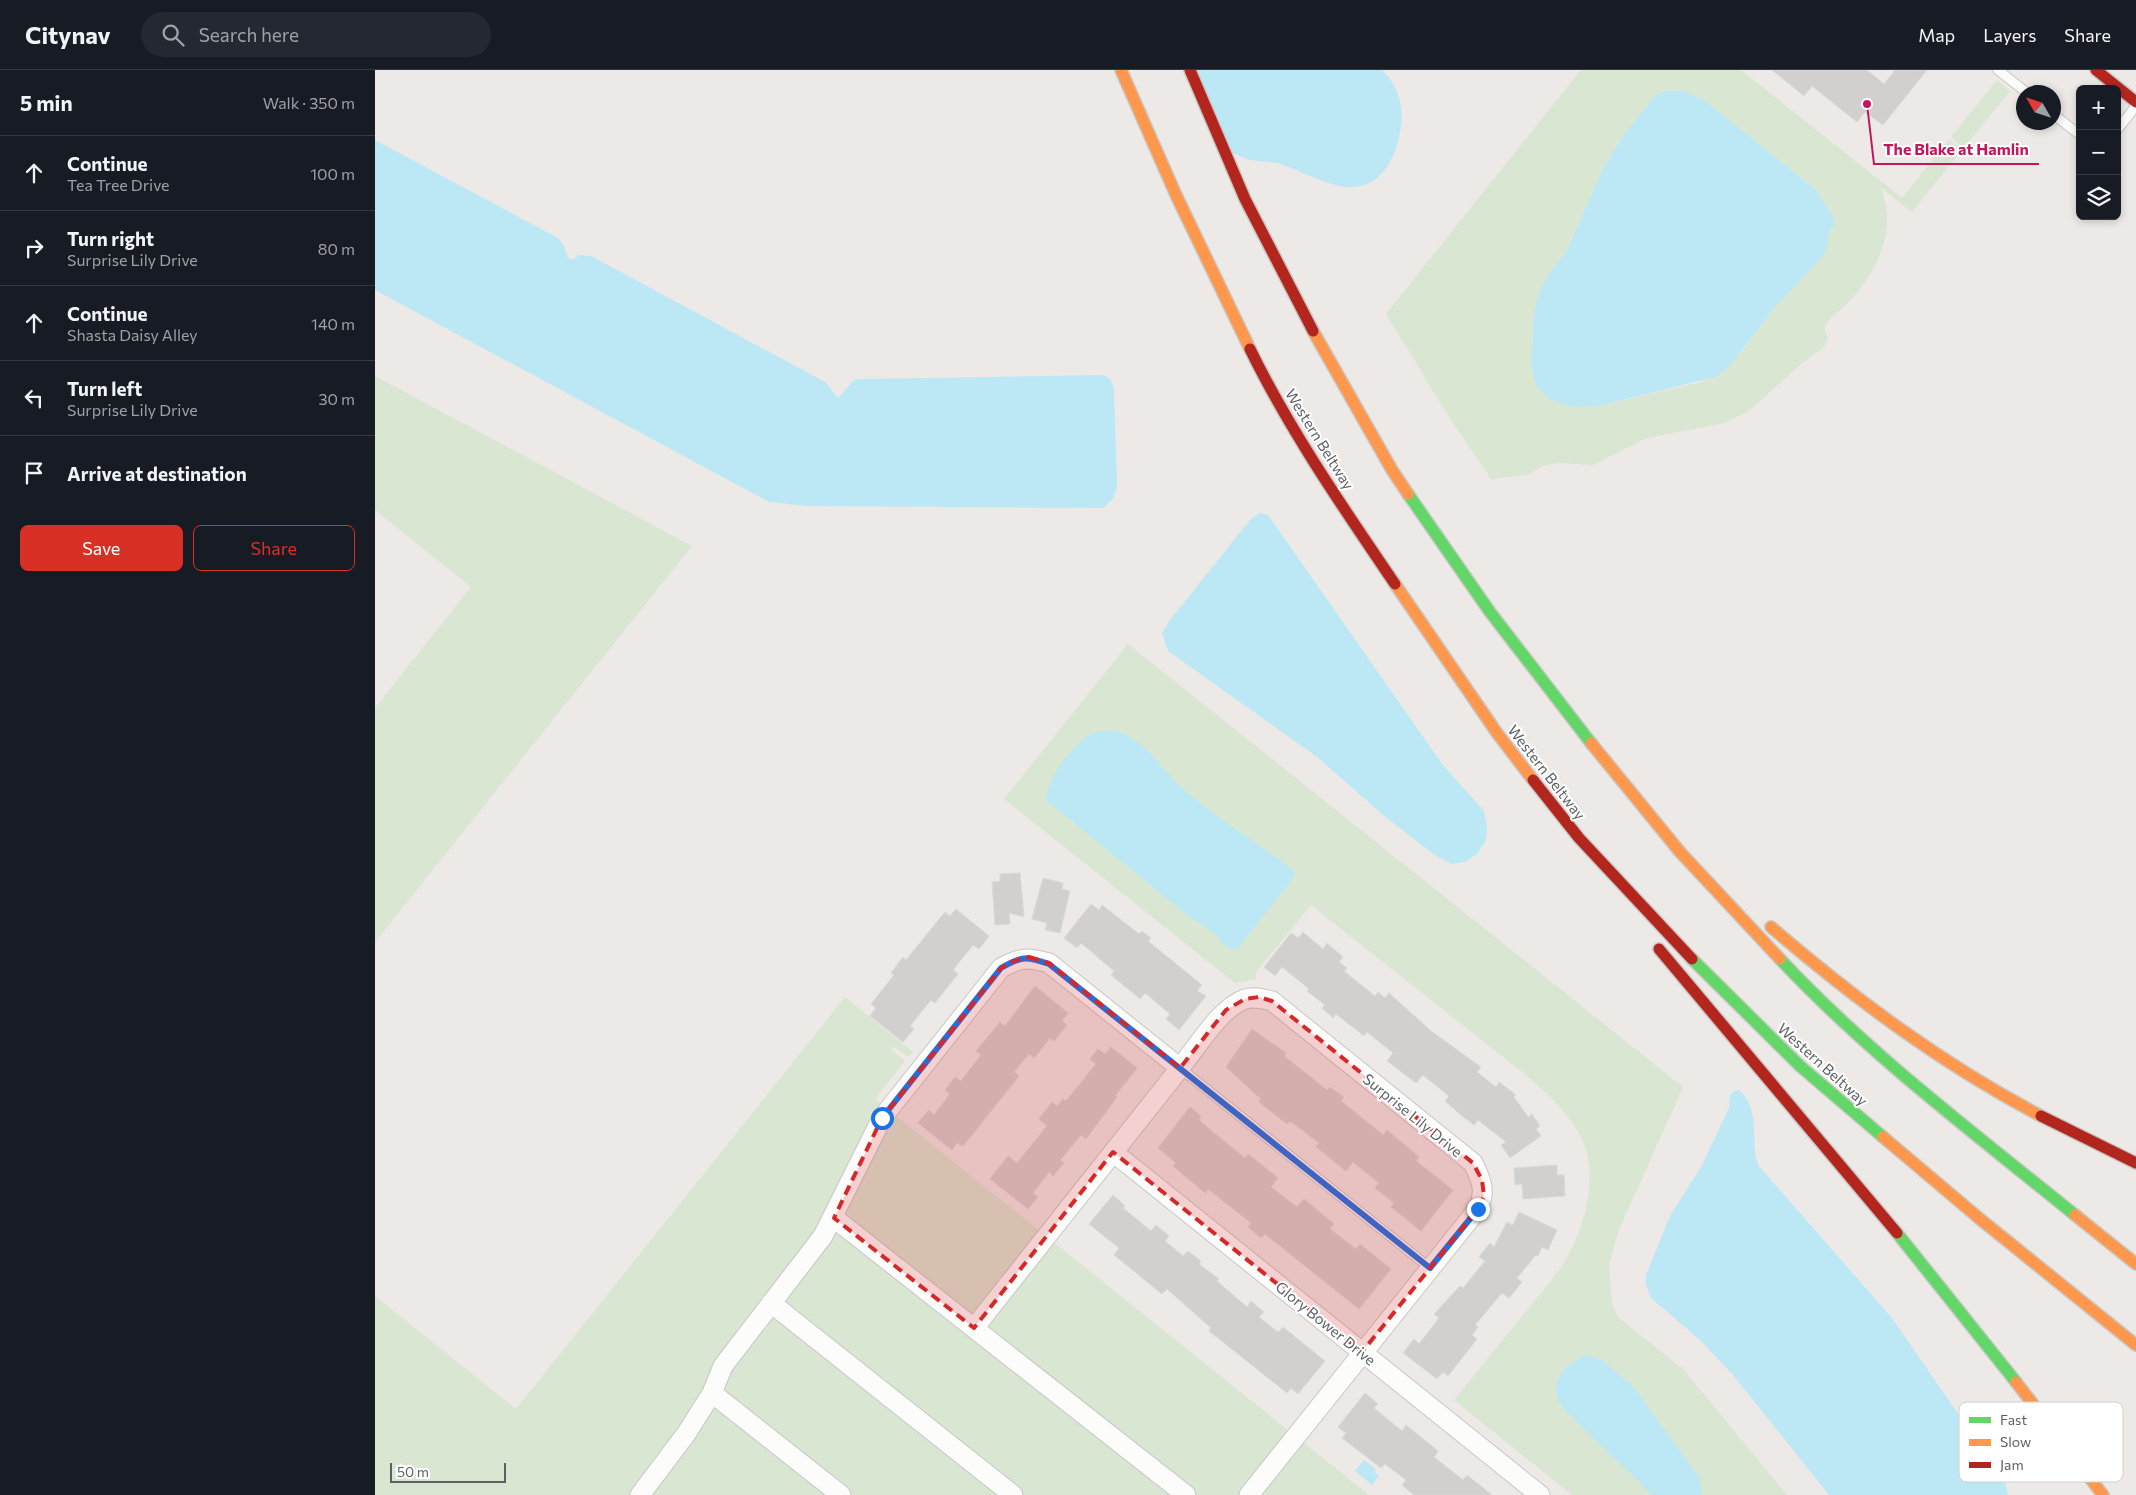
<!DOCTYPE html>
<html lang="en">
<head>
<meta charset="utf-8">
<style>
  body { margin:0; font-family:Commissioner,sans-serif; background:#242831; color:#f1f3f6 }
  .controls { position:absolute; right:15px; top:15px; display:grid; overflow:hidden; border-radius:8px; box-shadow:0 2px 8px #0003 }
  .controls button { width:45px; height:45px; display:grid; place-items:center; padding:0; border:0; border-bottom:1px solid #363941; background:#171b24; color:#f1f3f6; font:25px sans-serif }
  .compass { position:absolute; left:1641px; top:15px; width:45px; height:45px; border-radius:50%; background:#171b24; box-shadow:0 2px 8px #0003; rotate:309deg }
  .scale { position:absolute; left:15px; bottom:12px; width:116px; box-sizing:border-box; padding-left:5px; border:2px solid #5c6164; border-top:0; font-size:14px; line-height:18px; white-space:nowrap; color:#5c6164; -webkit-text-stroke:4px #fff; paint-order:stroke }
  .stop { position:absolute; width:15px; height:15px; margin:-11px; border:4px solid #1a73e8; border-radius:50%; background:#fff }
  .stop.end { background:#1a73e8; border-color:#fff; box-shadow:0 1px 5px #0008 }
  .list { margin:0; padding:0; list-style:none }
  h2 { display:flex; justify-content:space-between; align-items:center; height:65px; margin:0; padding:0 20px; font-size:21px }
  h2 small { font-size:16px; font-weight:400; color:#9ea1a6 }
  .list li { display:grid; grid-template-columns:32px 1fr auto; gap:15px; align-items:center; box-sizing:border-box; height:75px; padding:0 20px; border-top:1px solid #363941 }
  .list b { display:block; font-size:19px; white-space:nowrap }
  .list p { margin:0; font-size:16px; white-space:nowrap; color:#9ea1a6 }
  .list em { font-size:16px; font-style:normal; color:#9ea1a6 }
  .actions { display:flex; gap:10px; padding:15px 20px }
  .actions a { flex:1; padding:11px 0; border:1px solid #d93025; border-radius:8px; text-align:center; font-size:18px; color:#d93025 }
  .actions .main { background:#d93025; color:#fff }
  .icon { flex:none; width:28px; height:28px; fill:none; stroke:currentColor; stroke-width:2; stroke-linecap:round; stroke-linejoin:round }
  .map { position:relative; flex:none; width:1761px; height:1425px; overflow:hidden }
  header { display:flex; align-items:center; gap:30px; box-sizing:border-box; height:70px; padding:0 25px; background:#171b24; border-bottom:1px solid #363941 }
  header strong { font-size:24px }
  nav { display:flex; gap:28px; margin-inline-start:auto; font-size:18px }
  .search { width:350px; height:45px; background:#242831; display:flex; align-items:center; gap:12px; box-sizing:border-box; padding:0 18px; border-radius:28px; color:#9ea1a6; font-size:19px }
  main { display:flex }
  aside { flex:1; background:#171b24 }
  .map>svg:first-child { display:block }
</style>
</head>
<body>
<header>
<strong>Citynav</strong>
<div class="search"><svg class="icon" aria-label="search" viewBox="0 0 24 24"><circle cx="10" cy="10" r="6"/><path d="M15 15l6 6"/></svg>Search here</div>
<nav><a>Map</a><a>Layers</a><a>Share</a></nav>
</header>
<main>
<aside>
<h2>5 min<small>Walk · 350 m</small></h2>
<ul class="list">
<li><svg class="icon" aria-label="ahead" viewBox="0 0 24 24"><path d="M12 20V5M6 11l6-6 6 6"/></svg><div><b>Continue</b><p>Tea Tree Drive</p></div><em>100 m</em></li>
<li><svg class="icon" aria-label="right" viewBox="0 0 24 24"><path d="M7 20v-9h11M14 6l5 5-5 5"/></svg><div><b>Turn right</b><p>Surprise Lily Drive</p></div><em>80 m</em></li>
<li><svg class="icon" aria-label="ahead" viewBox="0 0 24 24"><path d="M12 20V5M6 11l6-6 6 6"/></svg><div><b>Continue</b><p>Shasta Daisy Alley</p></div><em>140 m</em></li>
<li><svg class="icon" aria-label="left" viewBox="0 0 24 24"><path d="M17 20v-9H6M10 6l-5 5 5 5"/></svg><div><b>Turn left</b><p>Surprise Lily Drive</p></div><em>30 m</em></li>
<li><svg class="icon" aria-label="arrive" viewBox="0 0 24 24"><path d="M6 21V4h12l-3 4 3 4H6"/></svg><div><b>Arrive at destination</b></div></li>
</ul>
<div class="actions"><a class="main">Save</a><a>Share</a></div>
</aside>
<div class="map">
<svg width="1761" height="1425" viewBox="0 0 1761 1425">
  <rect width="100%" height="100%" fill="#ece9e6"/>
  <path fill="#d8e6d2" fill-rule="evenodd" d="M1206,0H1366L1527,128L1574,69L1587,80L1537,142L1505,117C1524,155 1502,201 1476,230C1469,238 1457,245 1451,254C1448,259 1451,264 1453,269L1450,276L1425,295L1374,341L1349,353L1272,368L1218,395L1189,393L1169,395L1152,405L1116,409L1076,350L1011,244ZM1329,30L1440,119L1459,156L1452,167L1446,188L1402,235L1365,284L1327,312L1223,336L1160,314L1156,292L1159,243L1174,203L1191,182L1229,97L1250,63Z
    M1622,10L1635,21L1589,78L1576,67Z
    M0,306L317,476L0,872V638L96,517L0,440Z
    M753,574L1308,1017L1243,1162L1234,1195L1237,1235L1244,1248L1308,1299L1412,1425H1197L1079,1330L1186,1198C1207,1164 1225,1112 1208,1072C1198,1047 1177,1028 1157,1010L936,835L881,902V909L860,913L629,729Z
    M470,927L538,982L533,987L518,976L516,980L530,991L500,1029L994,1425H0V1226L141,1339Z"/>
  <path fill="#bce8f5" d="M810,0H1007C1024,16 1030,39 1025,62C1020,91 1004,120 970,117C947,114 924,99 902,93C894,91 884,92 876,90C865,87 854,81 844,76Z
    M1293,21H1308L1329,30L1440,119L1459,148V156L1452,167L1453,176L1446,188L1402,235L1353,298L1340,307L1223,336L1197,337L1174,329L1160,314L1156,292L1159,243L1163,225L1174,203L1191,182L1229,97L1250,63L1282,24Z
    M0,70L183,168L189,176L193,188L197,190L204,185L216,186L450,312L463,328L479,310L488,309L729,305L735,309L739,318L742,417L738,429L728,438L432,436L394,432L0,220Z
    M885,443L893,445L1067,694L1109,741L1112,756L1111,770L1102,784L1090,792L1076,794L1058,784L1008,745L942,687L793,581L787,563L795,550L875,450Z
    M738,660C770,669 785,698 809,720C843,749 881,772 917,799L919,805L916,811L862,879H856L849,875L839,863L812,845L672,731C669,711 700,671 718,663C724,661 732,661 738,660Z
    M1364,1020C1386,1039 1375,1070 1383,1095L1517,1248L1630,1412L1633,1425H1454L1358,1305L1326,1271L1276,1228L1271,1216V1205L1295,1146L1327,1095L1354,1038L1355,1025L1359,1021Z
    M1211,1285L1227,1290L1260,1319L1324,1407L1327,1425H1277L1186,1336C1173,1311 1189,1296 1211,1285Z
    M989,1390L1001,1399L999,1402L1004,1406L997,1415L980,1401Z"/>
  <path fill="#d2d0cf" stroke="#dbd8d5" d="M1397,0H1492L1509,14L1520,0H1552L1508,55L1490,42L1482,52L1437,16L1429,26Z
    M645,803L649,847L634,843L635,854L620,855L617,812L625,811V804Z
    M668,808L688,813L687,819L695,821L685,863L670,860L672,853L657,849Z
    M716,834L724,840L727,835L764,864L767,861L776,868L773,871L827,915L822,921L831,926L804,960L791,949L795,944L770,923L765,929L736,905L739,901L706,873L702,878L689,868Z
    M581,839L614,866L604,879L598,875L578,900L583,904L560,933L556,930L535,956L539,959L528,972L495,946L501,938L496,934L519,905L516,903L528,887L531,890L570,842L575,846Z
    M928,862L948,879L952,873L968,887L964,892L972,898L969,901L1000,926L1003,922L1010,928L1014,923L1056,961L1106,997L1102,1002L1121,1017L1124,1012L1141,1025L1139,1027L1153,1047L1157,1044L1165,1056L1161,1059L1166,1066L1135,1088L1126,1075L1131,1072L1103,1050L1099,1055L1086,1045L1070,1031L1074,1026L1048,1005L1041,1013L1012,991L1018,983L992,962L989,966L961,944L958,948L947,938L950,935L932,921L934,919L907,897L900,906L889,897L916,863L923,868Z
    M660,916L693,943L687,951L692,955L679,971L675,968L659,988L654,984L639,1002L644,1006L601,1060L588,1076L582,1073L577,1080L543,1053L554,1040L559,1045L575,1024L570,1020L580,1007L586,1011L606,985L601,981L625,952L630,956Z
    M877,959L911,983L909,986L952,1020L955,1017L969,1027L966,1031L1008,1065L1012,1060L1044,1087L1041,1091L1078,1120L1046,1161L1016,1137L1019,1133L1000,1118L1004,1113L978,1092L971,1101L941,1077L944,1073L915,1051L912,1054L884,1032L886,1029L851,997Z
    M736,977L762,998L740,1026L742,1027L711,1069L706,1065L685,1090L689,1093L678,1106L674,1102L658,1123L663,1127L653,1139L615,1109L633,1086L642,1093L672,1056L664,1049L677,1032L682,1036L688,1029L691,1031L721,994L715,989L723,979L730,984Z
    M815,1037L826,1046L824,1050L844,1067L870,1088L873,1084L903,1108L896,1117L922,1137L929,1129L959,1154L955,1159L981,1179L985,1174L1016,1199L984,1239L890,1164L886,1168L873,1157L876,1153L833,1119L830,1123L798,1096L801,1093L783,1078Z
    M1182,1095V1105H1189L1190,1126L1148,1129L1147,1114L1140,1115L1139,1098Z
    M738,1125L750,1136L748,1138L776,1161L781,1155L794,1166L790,1171L808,1186L813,1181L826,1191L824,1194L844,1209L842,1211L872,1237L876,1231L889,1242L884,1247L903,1262L908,1257L950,1291L923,1324L916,1318L912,1323L834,1261L836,1258L792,1219L787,1224L739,1185L744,1178L714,1154Z
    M1144,1142L1182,1160L1173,1180L1167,1177L1163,1186L1161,1185L1142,1208L1147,1212L1134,1228L1127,1223L1100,1255L1103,1257L1097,1265L1102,1269L1073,1306L1068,1302L1062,1309L1028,1283L1039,1269L1044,1274L1064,1248L1059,1244L1085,1216L1088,1218L1110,1191L1104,1187L1115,1173L1119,1177L1132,1152L1138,1155Z
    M990,1323L1003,1334L999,1338L1027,1361L1031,1355L1063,1381L1059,1387L1088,1410L1092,1405L1117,1425H1039L1027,1415L1031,1410L1010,1394L1006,1398L967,1368L971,1363L963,1357Z"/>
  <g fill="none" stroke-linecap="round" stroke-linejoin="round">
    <g stroke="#c8c7c6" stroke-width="11">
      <path id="lane" d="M1623,0L1651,22
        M1678,44L1705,65
        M1742,60L1761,36
        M805,998L1055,1198"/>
    </g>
    <g stroke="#c8c7c6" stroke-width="21">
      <path id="street" d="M738,1082L1165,1425
        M459,1148L811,1425
        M396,1233L638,1425
        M599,1258L805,998
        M337,1323L466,1425
        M265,1425L311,1364L337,1323L348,1296L448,1166L507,1048L626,898C646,887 652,887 674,893L805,998C822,977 845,938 870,929C879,926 888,929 897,931L1098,1093C1107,1111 1111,1121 1103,1139L874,1425"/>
    </g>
    <g stroke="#c8c8c7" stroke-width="14">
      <path id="fast" d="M1033,424L1115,542L1216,673
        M1317,889L1425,996L1508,1067
        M1405,889C1494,984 1599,1063 1700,1145
        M1522,1163L1641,1312"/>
    </g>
    <g stroke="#c8c8c7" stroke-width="14">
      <path id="slow" d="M746,0L801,125L875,279
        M938,261L1017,400L1033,424
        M1020,514L1122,663L1158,710
        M1216,673L1305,782L1405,889
        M1396,857C1480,929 1567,994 1666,1046
        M1508,1067L1605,1149L1761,1275
        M1700,1145L1761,1194
        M1641,1312L1728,1425"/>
    </g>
    <g stroke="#c8c8c7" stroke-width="14">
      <path id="jam" d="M815,0L870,129L938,261
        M1721,0L1761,32
        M875,279C915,361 969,439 1020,514
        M1158,710L1204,768L1317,889
        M1284,879L1522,1163
        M1666,1046L1761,1093"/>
    </g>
    <use href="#lane" stroke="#fcfcfb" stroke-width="9"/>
    <use href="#street" stroke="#fcfcfb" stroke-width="19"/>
    <use href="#fast" stroke="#63d668" stroke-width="11"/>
    <use href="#slow" stroke="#ff974d" stroke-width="11"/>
    <use href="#jam" stroke="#b3261e" stroke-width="11"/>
  </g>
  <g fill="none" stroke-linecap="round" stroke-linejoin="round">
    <path stroke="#1a73e8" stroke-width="6" d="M507,1048L626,898C647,886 651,886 674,894L1055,1198L1103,1139"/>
  </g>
  <path fill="#d62828" fill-opacity="0.2" stroke="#d62828" stroke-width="4" stroke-dasharray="10 6" stroke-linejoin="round" d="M654,887L674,893L805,998L851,940L870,929L884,927L897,931L1098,1093L1107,1110L1109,1126L1103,1139L987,1282L738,1082L599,1258L459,1148L507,1048L626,898L638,891Z"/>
  <g text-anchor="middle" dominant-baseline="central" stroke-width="4" stroke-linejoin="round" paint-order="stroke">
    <g font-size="15" fill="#5c6164" stroke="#fff">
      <text transform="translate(945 369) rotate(58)">Western Beltway</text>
      <text transform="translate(1172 702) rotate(52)">Western Beltway</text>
      <text transform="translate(1448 994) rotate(42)">Western Beltway</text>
      <text transform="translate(1038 1045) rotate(39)">Surprise Lily Drive</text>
      <text transform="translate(951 1253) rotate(39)">Glory Bower Drive</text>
    </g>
  </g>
  <rect x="1584" y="1332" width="164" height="80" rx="8" fill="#fff" stroke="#ced0d0" stroke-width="1"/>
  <rect x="1594" y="1347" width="22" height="6" fill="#63d668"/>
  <rect x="1594" y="1369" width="22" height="7" fill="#ff974d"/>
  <rect x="1594" y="1392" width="22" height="6" fill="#b3261e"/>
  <g font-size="14" fill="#5c6164">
    <text x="1625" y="1355">Fast</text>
    <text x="1625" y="1377">Slow</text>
    <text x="1625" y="1400">Jam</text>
  </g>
  <path fill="none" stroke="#c2185b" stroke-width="2" d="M1492 34L1499 94H1664"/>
  <circle fill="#c2185b" stroke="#fff" stroke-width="2" cx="1492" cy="34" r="5"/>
  <g font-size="16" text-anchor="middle" font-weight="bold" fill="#c2185b" stroke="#fff" stroke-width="4" stroke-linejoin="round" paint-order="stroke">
    <text x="1581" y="85">The Blake at Hamlin</text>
  </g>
</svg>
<div class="controls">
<button>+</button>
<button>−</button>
<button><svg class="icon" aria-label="layers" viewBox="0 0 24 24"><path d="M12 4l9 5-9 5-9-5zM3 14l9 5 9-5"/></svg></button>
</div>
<svg class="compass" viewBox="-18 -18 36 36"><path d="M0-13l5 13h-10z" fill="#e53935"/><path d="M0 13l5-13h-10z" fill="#9ea1a6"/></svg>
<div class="scale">50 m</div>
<div class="stop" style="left:507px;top:1048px"></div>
<div class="stop end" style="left:1103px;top:1139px"></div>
</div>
</main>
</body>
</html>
